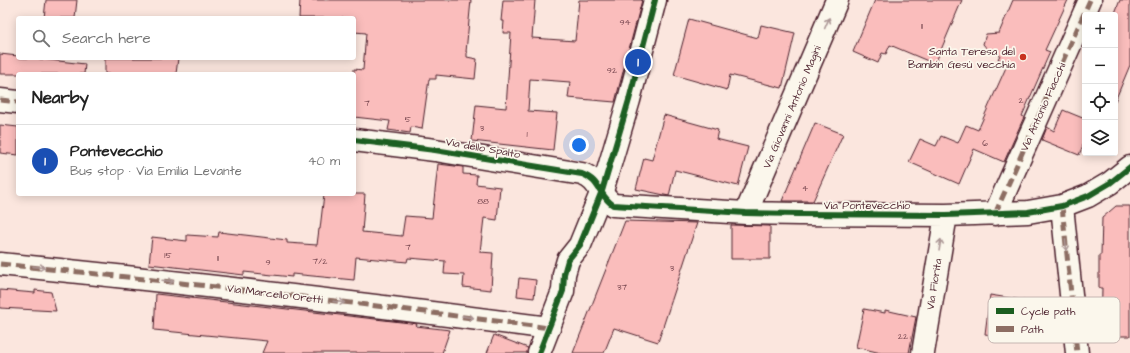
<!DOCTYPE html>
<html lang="en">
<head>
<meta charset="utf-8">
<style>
  body { margin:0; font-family:"Architects Daughter",sans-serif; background:#f6f6f6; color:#222 }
  .controls { position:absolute; right:12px; top:12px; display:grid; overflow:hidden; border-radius:4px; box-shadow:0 2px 10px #0003 }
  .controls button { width:36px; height:36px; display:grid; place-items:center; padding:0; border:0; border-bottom:1px solid #e0e0e0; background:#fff; color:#222; font:20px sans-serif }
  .you { position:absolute; left:579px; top:145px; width:14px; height:14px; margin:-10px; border:3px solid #fff; border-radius:50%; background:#1a73e8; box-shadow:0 0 0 6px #1a73e833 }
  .badge { display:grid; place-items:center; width:26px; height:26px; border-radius:50%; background:#111827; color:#fff; font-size:13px; font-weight:700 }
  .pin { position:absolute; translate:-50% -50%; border:2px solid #fff; box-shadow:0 1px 4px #0006 }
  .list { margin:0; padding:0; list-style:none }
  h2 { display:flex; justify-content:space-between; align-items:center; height:52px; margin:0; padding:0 16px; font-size:17px }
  h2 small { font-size:13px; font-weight:400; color:#767676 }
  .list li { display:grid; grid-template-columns:26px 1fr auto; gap:12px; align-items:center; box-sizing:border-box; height:72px; padding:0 16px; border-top:1px solid #e0e0e0 }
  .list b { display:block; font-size:15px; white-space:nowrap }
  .list p { margin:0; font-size:13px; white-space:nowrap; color:#767676 }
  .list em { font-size:13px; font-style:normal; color:#767676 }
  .icon { flex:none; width:22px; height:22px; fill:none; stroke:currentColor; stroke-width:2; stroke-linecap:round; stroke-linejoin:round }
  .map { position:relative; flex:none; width:1130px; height:353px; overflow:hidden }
  .search { position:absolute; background:#fff; box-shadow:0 2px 10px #0003; left:16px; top:16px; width:340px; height:44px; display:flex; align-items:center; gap:10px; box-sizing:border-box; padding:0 14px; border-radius:4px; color:#767676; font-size:15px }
  .panel { position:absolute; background:#fff; box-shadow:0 2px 10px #0003; left:16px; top:72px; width:340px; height:124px; border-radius:4px }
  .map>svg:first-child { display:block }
</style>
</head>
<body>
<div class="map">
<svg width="1130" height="353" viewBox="0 0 1130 353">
  <rect width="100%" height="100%" fill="#fbe6de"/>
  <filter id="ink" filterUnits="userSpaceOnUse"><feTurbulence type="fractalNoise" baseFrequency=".025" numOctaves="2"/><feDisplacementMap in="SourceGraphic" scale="8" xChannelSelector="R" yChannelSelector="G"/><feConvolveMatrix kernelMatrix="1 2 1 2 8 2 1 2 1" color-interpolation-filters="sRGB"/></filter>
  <g filter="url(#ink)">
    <path fill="#fabdbc" stroke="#4a1f2b" d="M46,0H77L75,18H44Z
      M300,0H471L466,52H467V57L477,59L475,79L436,75V79H429L422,129L411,127L410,133L388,130L390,121L354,117V69L363,70L366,33L354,32V18H299Z
      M503,0H535L532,38L575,41L579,0H642L615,102L568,98L570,82L530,79L528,111L557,113L553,150L472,141L476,105L506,108L511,33H503L504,21H501Z
      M875,0H962L935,64L890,45L886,54L882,53L878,63L853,52Z
      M1013,0H1068L1045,50L1050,52L1022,116L1024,117L1004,162L974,149L959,184L909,162L920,139L936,146L941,136L958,143L966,125L978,130L1008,63L998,59L1000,55L988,50L983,44L986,34L999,33Z
      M1120,0H1130V65L1115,101V13Z
      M689,19L758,38L761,25L795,33L782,88L730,75L727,90L674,75Z
      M0,54L18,56V58H32L85,64L84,74H0Z
      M105,58H178L176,74H105Z
      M1063,110L1085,119V140L1079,155L1042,140L1047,127L1054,131Z
      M664,115L718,130L716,139L748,147L738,186L675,170L669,196L636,189L644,158L652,160Z
      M815,123L843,134L813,201H782Z
      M0,125L18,127V155L0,153Z
      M438,164L463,167V174L477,175L476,184L500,187L497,220L484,218L480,252L493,253L491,290L463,287L464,275L444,274L445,261L408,258L407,262L356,257L354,280L292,274V277L244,272V275L149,264L152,237L187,241V235L218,237L219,232L287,240V243L317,245L319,229H320L324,194H365L362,232L402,236L405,216L432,218Z
      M1116,206H1130V336H1101L1102,288H1099V255H1101L1102,218Z
      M625,221L697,223L658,342L614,328L604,353H573Z
      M731,225L770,226V259H731Z
      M519,278L536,280L534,298L517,296Z
      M0,290L35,293V290L51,292L56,311L0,308Z
      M156,294L410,323L417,324L416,326L450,330L442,353H262L267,341L154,330Z
      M990,295L1034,302L1028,341L985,334Z
      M864,309L885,313V310L916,317L909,353H881L856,347Z
      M494,335L528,348L527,353H487Z"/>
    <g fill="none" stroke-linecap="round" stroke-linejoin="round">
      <g stroke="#4a1f2b" stroke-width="25">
        <path id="minor" d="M0,100L18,102
          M354,140L435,150L582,174C600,180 599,196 613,205L746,213L799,214L946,215L1028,212L1062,206L1088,196L1110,183L1130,167
          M1062,206L1077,353
          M746,213L837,0
          M995,214L1090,0
          M0,264C183,282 366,304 549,328
          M923,353L946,215"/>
      </g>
      <g stroke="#4a1f2b" stroke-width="25">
        <path id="major" d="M539,353L563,291L564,274L568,260L580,245L602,191L629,100L655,0"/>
      </g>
      <use href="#minor" stroke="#fbf7ec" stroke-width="22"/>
      <use href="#major" stroke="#fbf7ec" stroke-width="22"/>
      <path stroke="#8d6e63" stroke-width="5" stroke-dasharray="10 5" stroke-linecap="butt" d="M0,100L18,102
        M1062,206L1077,353
        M995,214L1090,0
        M0,264C183,282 366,304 549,328"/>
      <g stroke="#fbf7ec" stroke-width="8">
        <path id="cycleway" d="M354,140L435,150L582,174C600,180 599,196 613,205L746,213L799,214L946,215L1028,212L1062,206L1088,196L1110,183L1130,167
          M539,353L563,291L564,274L568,260L580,245L602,191L629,100L655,0"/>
      </g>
      <use href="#cycleway" stroke="#1b5e20" stroke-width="6"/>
    </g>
    <defs><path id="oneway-shaft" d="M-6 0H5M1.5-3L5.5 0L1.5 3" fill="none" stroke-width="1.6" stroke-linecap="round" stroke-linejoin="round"/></defs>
    <g stroke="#ab9695">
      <use href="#oneway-shaft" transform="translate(827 23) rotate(-67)"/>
      <use href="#oneway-shaft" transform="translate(940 245) rotate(-81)"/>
      <use href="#oneway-shaft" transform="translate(1066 245) rotate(84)"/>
      <use href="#oneway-shaft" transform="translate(39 267) rotate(5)"/>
      <use href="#oneway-shaft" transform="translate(168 281) rotate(7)"/>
      <use href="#oneway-shaft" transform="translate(339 302) rotate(7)"/>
      <use href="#oneway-shaft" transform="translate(468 317) rotate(8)"/>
    </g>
  </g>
  <circle fill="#c8321e" stroke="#fbf7ec" stroke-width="1.5" cx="1023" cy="57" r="4"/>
  <g text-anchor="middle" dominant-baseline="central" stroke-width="3.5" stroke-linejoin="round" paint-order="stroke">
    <g font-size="9" fill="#76464f">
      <text x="625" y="22">94</text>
      <text x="922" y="26">11</text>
      <text x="612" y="70">92</text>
      <text x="1021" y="100">2</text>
      <text x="367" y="103">7</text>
      <text x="408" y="119">5</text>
      <text x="482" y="128">3</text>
      <text x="527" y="134">1</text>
      <text x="985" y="143">6</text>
      <text x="805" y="188">4</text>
      <text x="483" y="201">88</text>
      <text x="408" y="247">7</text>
      <text x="168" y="255">15</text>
      <text x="218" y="258">11</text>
      <text x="320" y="261">7/2</text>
      <text x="268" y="262">9</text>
      <text x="672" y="268">3</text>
      <text x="622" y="287">37</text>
      <text x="903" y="336">22</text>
    </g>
    <g font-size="11" fill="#4a1f2b" stroke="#fbf7ec" text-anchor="end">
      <text x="1015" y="51">Santa Teresa del<tspan x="1015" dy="13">Bambin Gesù vecchia</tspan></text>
    </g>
    <g font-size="11" fill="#4a1f2b" stroke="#fbf7ec">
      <text transform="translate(792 107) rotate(-67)">Via Giovanni Antonio Magini</text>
      <text transform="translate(1043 107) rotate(-66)">Via Antonio Fiacchi</text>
      <text transform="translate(483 148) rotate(10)">Via dello Spalto</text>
      <text x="867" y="205">Via Pontevecchio</text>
      <text transform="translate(934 284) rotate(-81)">Via Fiorita</text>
      <text transform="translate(275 294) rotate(7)">Via Marcello Oretti</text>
    </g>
  </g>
  <rect x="988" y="297" width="132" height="46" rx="6" fill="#fbf7ec" stroke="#c6b6b2" stroke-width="1"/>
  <rect x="996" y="308" width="18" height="6" fill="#1b5e20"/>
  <rect x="996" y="326" width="18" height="6" fill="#8d6e63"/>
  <g font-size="11" fill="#4a1f2b">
    <text x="1021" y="315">Cycle path</text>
    <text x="1021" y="333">Path</text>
  </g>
</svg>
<div class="controls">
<button>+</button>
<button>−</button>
<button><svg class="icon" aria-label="locate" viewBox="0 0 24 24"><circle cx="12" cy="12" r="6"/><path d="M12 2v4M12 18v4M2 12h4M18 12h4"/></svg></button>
<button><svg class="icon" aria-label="layers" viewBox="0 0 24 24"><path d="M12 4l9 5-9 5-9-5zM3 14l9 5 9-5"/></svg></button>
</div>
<div class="you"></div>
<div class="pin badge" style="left:638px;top:62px;background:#1a4fb4">1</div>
<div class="search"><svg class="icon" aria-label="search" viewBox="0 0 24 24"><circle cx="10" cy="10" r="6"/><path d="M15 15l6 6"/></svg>Search here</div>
<section class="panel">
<h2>Nearby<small></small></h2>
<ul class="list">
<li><span class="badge" style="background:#1a4fb4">1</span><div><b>Pontevecchio</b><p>Bus stop · Via Emilia Levante</p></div><em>40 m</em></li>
</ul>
</section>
</div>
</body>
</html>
